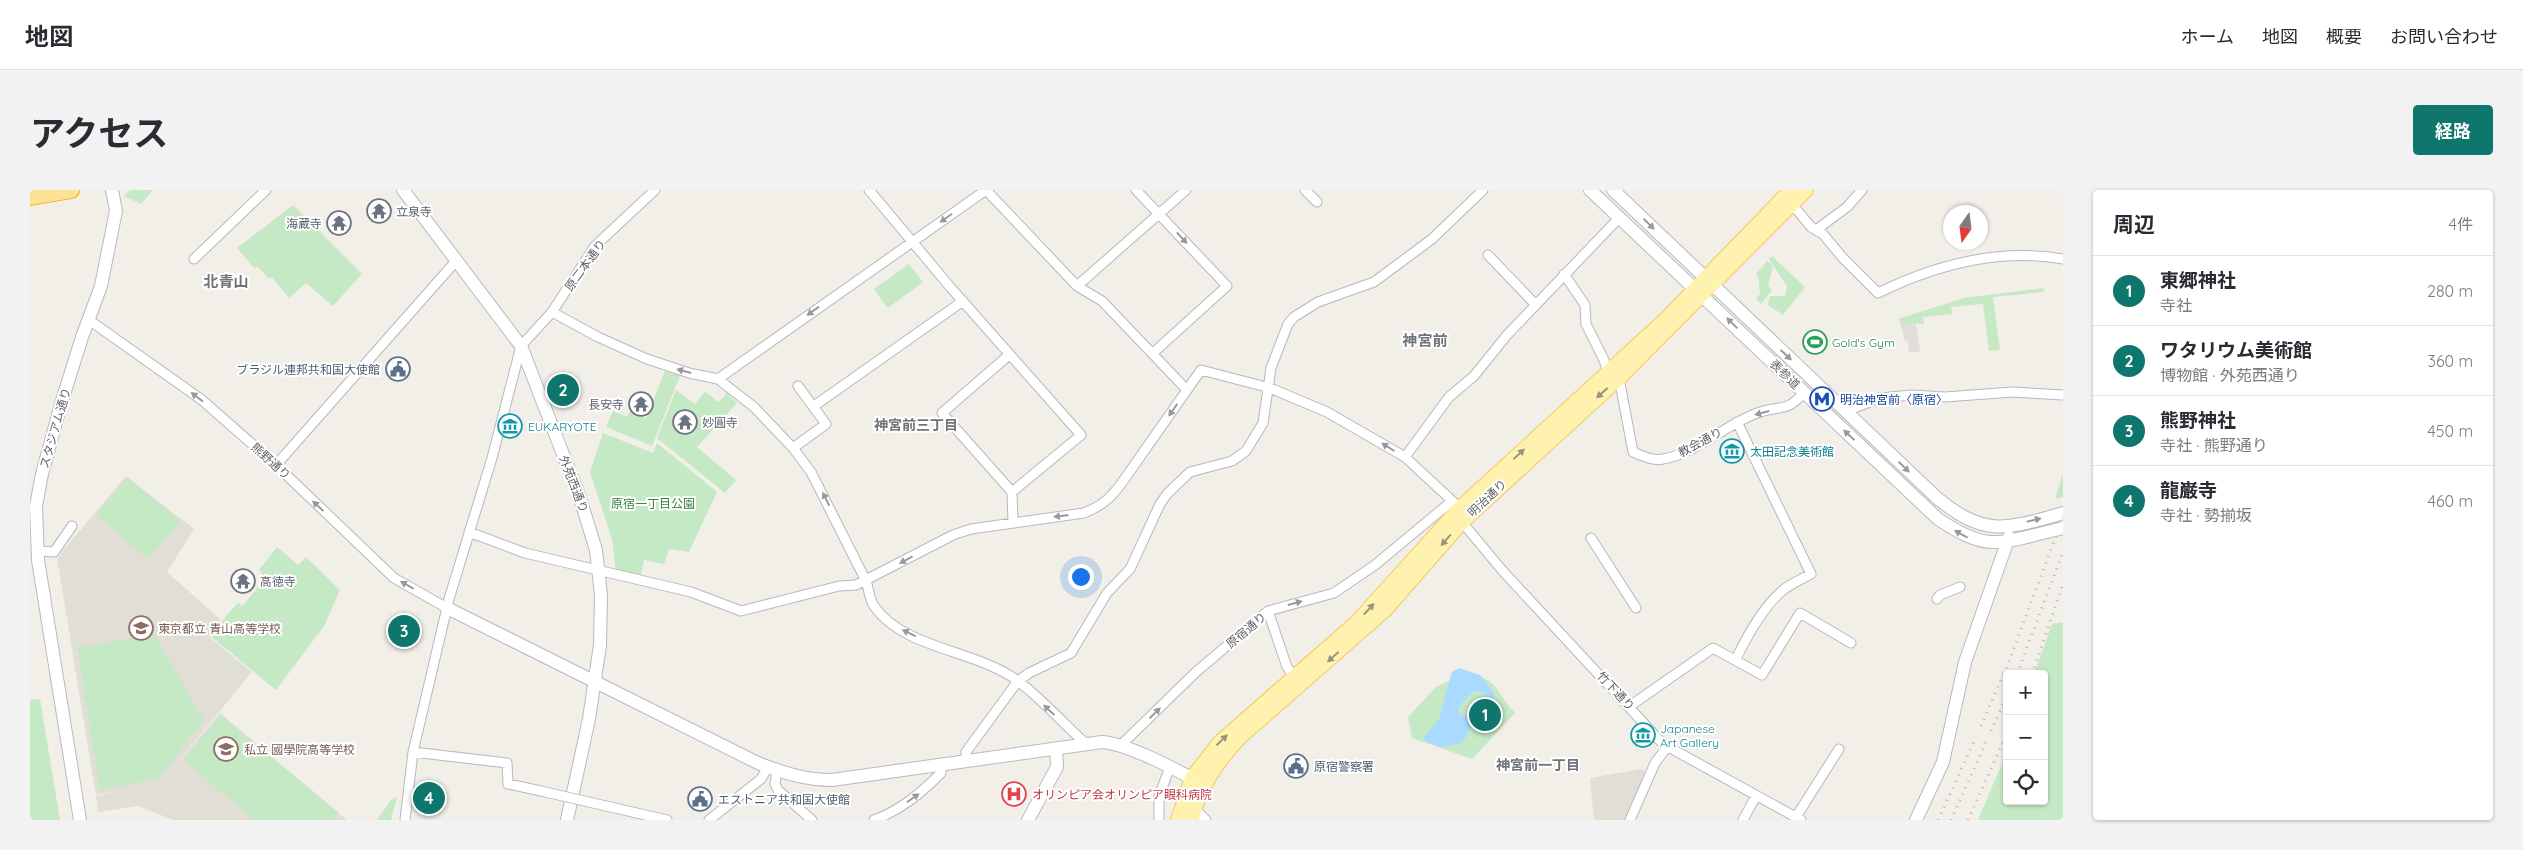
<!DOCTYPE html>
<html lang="ja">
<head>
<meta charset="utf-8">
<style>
  body { margin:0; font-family:Quicksand,"Noto Sans JP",sans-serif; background:#f2f2f3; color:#2b2b33 }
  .controls { position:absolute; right:15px; bottom:15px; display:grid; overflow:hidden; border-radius:5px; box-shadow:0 1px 4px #0004 }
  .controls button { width:45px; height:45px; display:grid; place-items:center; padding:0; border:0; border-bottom:1px solid #e1e1e2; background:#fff; color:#2b2b33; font:25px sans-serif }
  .compass { position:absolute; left:1913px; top:15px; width:45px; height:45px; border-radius:50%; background:#fff; box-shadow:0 1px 4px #0004; rotate:194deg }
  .you { position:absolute; left:1050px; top:386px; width:18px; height:18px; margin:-12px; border:4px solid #fff; border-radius:50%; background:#1a73e8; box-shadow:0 0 0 8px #1a73e833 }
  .badge { display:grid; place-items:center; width:32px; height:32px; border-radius:50%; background:#0f766e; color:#fff; font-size:16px; font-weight:700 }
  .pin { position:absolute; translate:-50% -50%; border:2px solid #fff; box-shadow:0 1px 5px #0006 }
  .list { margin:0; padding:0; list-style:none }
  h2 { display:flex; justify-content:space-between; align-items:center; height:65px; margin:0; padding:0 20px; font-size:21px }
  h2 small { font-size:16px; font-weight:400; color:#7c7c81 }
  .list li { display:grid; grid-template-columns:32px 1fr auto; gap:15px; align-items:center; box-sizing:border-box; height:70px; padding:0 20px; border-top:1px solid #e1e1e2 }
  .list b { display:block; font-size:19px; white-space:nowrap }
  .list p { margin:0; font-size:16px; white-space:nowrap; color:#7c7c81 }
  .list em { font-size:16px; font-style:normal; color:#7c7c81 }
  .icon { flex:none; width:28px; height:28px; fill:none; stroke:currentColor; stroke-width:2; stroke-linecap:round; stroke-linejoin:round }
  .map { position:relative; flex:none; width:2033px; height:630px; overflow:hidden; border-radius:5px }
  header { display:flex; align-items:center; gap:30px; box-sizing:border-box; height:70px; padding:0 25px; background:#fff; border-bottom:1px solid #e1e1e2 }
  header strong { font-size:24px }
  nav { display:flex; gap:28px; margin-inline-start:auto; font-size:18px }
  .intro { display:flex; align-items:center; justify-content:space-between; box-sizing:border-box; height:120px; padding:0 30px }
  h1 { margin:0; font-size:35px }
  .button { padding:12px 22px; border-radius:5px; background:#0f766e; color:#fff; font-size:18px; font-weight:700 }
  main { display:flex; gap:30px; padding:0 30px }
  aside { flex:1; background:#fff; border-radius:5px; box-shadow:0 1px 4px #0004 }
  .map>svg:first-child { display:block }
</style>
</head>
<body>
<header>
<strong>地図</strong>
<nav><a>ホーム</a><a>地図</a><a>概要</a><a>お問い合わせ</a></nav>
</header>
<div class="intro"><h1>アクセス</h1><a class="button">経路</a></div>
<main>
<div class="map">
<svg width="2033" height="630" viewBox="0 0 2033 630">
  <rect width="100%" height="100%" fill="#f1efe8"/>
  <path fill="#e0deda" d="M1870,132L1886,133L1890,161L1879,163L1878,151H1875Z"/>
  <path fill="#e1ded6" d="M96,286L164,339L137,382L191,430L178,446L222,482L133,590L190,523L317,630H143L109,616L68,622L66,606L98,599L66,605L27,368Z
    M1612,579L1617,585L1598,630H1564L1560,588Z"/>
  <path fill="#c5e8c5" d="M100,0H123L111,14L94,6Z
    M263,15L332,84L303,116L276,93L259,108L242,87L239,89L228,77L224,78L207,58Z
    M1742,66L1775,97L1753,125L1738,115L1740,106H1755L1757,96L1739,69Z
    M1737,71L1743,76L1738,96L1742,100L1731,114L1726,108L1730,104L1729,91L1726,84Z
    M879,74L893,92L858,118L844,99Z
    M2014,98L2013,102L1963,107L1970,160L1959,161L1953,114L1921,117L1922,124L1893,127L1894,134L1870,132L1868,129L1934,108Z
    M635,181L650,186L622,256L576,237L583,221L597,227L600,221L616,228Z
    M646,200L665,214L675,202L689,212L697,203L707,213L667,257L706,290L695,303L627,248Z
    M573,243L623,263L627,253L687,302L659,362L639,359L634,374L614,370L610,387L586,382L582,349L560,282Z
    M2033,283V307L2025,309Z
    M97,288L151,331L118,369L66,325Z
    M247,357L268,375L276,367L310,400L294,436L246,500L179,445L208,413L212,416L236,388L229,380Z
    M2033,432V630H1948L1977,562V611H2014V484H2004L2022,434Z
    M124,444L174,531L128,589L70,600L47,458Z
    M1432,485C1470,487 1462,498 1485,523L1442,569L1382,548L1378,527L1406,497Z
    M10,509L30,630H0V510Z
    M190,525L308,622L301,630H224L154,570Z
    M367,607L361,630H347L362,609Z"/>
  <path fill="#aadaff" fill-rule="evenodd" d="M1429,478L1450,485L1464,503L1463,515L1441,536L1434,550L1428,554L1410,557L1395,551L1394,547L1409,529L1422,482ZM1444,501L1452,502L1457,507C1453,519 1444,525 1432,526L1428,522L1430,515Z"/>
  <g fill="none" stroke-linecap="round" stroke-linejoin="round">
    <g stroke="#b5b8bc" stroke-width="11">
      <path id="street" d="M839,0L921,98L1051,245L982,302L983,332
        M956,0L1047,96L1072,111L1157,200
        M1106,0L1197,96L1123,163
        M1275,0L1287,12
        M1762,14L1781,37L1793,44L1812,67L1848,103C1905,75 1969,58 2033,69
        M1786,40L1817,17L1832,0
        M1458,65L1506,115
        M164,69L236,0
        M1534,84L1555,115L1556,134L1574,170L1578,183
        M1047,96L1156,0
        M522,122L568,147L617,169L659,183L688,189L724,217L763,258L781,282L836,391C839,399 839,409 844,416C873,459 947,460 988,491C1012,509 1033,533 1055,553
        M59,130L172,210L246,275L364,388L417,418
        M979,165L912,223L982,302
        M1589,188L1603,262C1613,266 1622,271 1633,269C1666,264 1697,233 1730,222C1752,215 1755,223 1774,203
        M688,189L956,0
        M784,216L933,111
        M1816,221L1850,208L1881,205L1915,207L1983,202L2033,205
        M763,258L796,234L768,196
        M1375,267L1419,207L1444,186L1477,145L1589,28
        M246,275L426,71
        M439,342L495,363L661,402L711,421L809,396L826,395L923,345L941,339L1054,323C1071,316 1080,309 1091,294L1171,180L1240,198L1297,222L1375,267L1430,318L1432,332L1471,379L1633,554L1771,630
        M1561,348L1606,418
        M8,361L24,362L42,336
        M1907,409L1910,405L1930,397
        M1238,421L1257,477L1264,486
        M1706,469C1717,446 1733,417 1753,400C1761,394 1772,389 1781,384L1707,232
        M1600,516L1683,458L1732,485L1770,423L1821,453
        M1090,556L1166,482L1238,421L1304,403L1345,375L1422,311
        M383,562L477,573L478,594L511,601
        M936,571V562L988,491L999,483L1041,463L1077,403L1100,379L1130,314L1137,304L1160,282L1202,271L1216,261L1233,233L1241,178L1258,134L1264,127L1288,112L1344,92L1402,49L1453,0
        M747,581L745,594L748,600L782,630
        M576,616L637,630
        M1164,618L1176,630
        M1766,627L1809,559
        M375,630L383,562L419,409L462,268L491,156L522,122L565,56L625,0
        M679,630L731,589L738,577
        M844,630C871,620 891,603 911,583V575
        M1129,630V606L1140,577
        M1600,630L1625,573L1637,557
        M1713,630L1726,606"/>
    </g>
    <g stroke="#b6babf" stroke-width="14">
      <path id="secondary" d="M373,0L491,156L550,308L566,360L571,405L570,455L559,529L537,630
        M1560,0L1908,329C1955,360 1965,355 2017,342
        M1583,0L1906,307C1955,348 1977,339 2033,323
        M417,418L728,573C753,583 776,590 802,590L1072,552C1098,554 1148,580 1171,594
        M50,630L8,370L6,316L12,284L31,214L52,147L71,96L86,21L82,0
        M998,630L1027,577L1026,558
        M1886,630L1913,572L1935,472L1979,347"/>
    </g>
    <g stroke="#f2c960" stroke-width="16">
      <path id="primary" d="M1148,630L1162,588L1190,552L1326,433L1430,318L1634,131L1761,0
        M1161,630C1170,597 1186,573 1209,548L1355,420L1432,332L1589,188L1776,0"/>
    </g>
    <g stroke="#f9ab00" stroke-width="18">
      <path id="highway" d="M0,7L41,0"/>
    </g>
    <use href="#street" stroke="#fff" stroke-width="9"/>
    <use href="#secondary" stroke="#fff" stroke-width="12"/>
    <use href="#primary" stroke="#fff2af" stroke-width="14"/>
    <use href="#highway" stroke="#fde293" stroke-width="16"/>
    <path stroke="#b6b7b8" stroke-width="3" stroke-dasharray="1 6" stroke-linecap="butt" d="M1987,484L2033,362
      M2002,484L2033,394
      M1951,536L1980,469L2033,327
      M1961,541L1977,506
      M1908,630L1946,547
      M1921,630L1956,552
      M1938,630L1977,543"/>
    <g stroke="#b5b8bc" stroke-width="11" stroke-linecap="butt">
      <path id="street-bridge" d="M511,601L576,616"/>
    </g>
    <g stroke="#b6babf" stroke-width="14" stroke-linecap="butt">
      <path id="secondary-bridge" d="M2017,342L2033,338"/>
    </g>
    <use href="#street-bridge" stroke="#fff" stroke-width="9"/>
    <use href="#secondary-bridge" stroke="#fff" stroke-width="12"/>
  </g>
  <defs><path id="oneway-solid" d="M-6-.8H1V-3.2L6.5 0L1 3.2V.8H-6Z" transform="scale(1.25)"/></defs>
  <g fill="#979a9d">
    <use href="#oneway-solid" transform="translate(916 28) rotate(145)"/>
    <use href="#oneway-solid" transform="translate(1619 34) rotate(44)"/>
    <use href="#oneway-solid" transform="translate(1152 48) rotate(47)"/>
    <use href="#oneway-solid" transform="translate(783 121) rotate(144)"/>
    <use href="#oneway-solid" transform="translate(1702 133) rotate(-136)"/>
    <use href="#oneway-solid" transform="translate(1756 165) rotate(43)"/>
    <use href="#oneway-solid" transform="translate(654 181) rotate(-165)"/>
    <use href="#oneway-solid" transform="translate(167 207) rotate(-143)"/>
    <use href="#oneway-solid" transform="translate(1143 220) rotate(125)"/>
    <use href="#oneway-solid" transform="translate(1732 223) rotate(165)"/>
    <use href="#oneway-solid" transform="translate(1819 245) rotate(-137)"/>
    <use href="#oneway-solid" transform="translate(1358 257) rotate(-148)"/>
    <use href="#oneway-solid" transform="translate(1874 277) rotate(44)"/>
    <use href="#oneway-solid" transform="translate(796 309) rotate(-117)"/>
    <use href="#oneway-solid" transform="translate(288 316) rotate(-137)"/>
    <use href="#oneway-solid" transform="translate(1031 326) rotate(173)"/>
    <use href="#oneway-solid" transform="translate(2004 330) rotate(-13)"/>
    <use href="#oneway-solid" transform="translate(1931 344) rotate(-151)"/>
    <use href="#oneway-solid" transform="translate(876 370) rotate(152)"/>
    <use href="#oneway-solid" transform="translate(377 395) rotate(-151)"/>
    <use href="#oneway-solid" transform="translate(1265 413) rotate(-15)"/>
    <use href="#oneway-solid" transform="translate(879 443) rotate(-154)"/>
    <use href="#oneway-solid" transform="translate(1019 520) rotate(-137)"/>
    <use href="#oneway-solid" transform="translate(1125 523) rotate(-44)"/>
    <use href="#oneway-solid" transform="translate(883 608) rotate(-35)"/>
  </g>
  <g fill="#979581">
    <use href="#oneway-solid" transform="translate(1572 203) rotate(138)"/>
    <use href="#oneway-solid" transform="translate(1489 264) rotate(-43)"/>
    <use href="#oneway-solid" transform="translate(1416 350) rotate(131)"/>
    <use href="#oneway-solid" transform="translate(1339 419) rotate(-47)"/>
    <use href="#oneway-solid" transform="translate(1303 467) rotate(138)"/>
    <use href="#oneway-solid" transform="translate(1192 550) rotate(-44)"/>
  </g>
  <defs>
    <g id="temple-ring" transform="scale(1.25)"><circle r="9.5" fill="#fff" stroke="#6b7280" stroke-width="1.5"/><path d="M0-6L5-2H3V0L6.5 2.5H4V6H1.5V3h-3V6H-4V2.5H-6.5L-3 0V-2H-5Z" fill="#6b7280"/></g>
    <g id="stadium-ring" transform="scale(1.25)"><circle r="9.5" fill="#fff" stroke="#2e9e5b" stroke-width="1.5"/><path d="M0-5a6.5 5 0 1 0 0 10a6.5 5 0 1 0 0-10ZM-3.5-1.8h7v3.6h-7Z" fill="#2e9e5b"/></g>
    <g id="civic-ring" transform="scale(1.25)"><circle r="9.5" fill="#fff" stroke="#5c6f8a" stroke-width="1.5"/><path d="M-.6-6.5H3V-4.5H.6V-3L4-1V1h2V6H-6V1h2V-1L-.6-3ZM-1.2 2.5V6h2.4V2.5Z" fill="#5c6f8a"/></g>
    <g id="metro-ring" transform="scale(1.25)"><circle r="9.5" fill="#fff" stroke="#1a4fb4" stroke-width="1.5"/><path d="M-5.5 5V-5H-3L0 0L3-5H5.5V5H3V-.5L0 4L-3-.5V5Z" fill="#1a4fb4"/></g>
    <g id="museum-ring" transform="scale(1.25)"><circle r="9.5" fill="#fff" stroke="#0f9aa8" stroke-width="1.5"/><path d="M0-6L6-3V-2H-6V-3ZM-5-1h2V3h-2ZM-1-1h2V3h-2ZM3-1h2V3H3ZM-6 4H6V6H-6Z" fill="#0f9aa8"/></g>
    <g id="school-ring" transform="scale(1.25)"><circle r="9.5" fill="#fff" stroke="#8d6e63" stroke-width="1.5"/><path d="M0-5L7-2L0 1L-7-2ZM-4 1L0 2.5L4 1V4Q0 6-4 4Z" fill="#8d6e63"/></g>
    <g id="hospital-ring" transform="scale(1.25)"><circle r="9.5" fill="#fff" stroke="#e0444e" stroke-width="1.5"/><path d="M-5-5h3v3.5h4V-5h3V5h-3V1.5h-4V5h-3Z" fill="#e0444e"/></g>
  </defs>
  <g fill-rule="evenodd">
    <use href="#temple-ring" x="349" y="21"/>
    <use href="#temple-ring" x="309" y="33"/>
    <use href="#stadium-ring" x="1785" y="152"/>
    <use href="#civic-ring" x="368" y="179"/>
    <use href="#metro-ring" x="1792" y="209"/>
    <use href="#temple-ring" x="611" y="214"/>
    <use href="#temple-ring" x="655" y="232"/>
    <use href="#museum-ring" x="480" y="236"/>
    <use href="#museum-ring" x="1702" y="261"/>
    <use href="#temple-ring" x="213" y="391"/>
    <use href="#school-ring" x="111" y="438"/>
    <use href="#museum-ring" x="1613" y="545"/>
    <use href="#school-ring" x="196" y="559"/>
    <use href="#civic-ring" x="1266" y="576"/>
    <use href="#hospital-ring" x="984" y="604"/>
    <use href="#civic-ring" x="670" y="609"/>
  </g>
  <g text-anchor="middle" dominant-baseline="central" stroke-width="4" stroke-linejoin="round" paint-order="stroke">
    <g font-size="12" fill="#5b616d" stroke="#fff" text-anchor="start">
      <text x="366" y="21">立泉寺</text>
      <text x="292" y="33" text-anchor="end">海蔵寺</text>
      <text x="594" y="214" text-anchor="end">長安寺</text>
      <text x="672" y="232">妙圓寺</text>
      <text x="230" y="391">高徳寺</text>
    </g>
    <g font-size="12" fill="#5f6368" stroke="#fff">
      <text transform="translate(555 75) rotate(-54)">原二本通り</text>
      <text transform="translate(1755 184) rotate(44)">表参道</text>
      <text transform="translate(25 238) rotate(-74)">スタジアム通り</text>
      <text transform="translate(1670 252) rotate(-28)">教会通り</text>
      <text transform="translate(241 271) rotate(42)">熊野通り</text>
      <text transform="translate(544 294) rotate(69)">外苑西通り</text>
      <text transform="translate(1457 308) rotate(-43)">明治通り</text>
      <text transform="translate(1216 440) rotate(-40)">原宿通り</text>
      <text transform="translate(1586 501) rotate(47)">竹下通り</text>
    </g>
    <g font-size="12" fill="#27864d" stroke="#fff" text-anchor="start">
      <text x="1802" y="152">Gold's Gym</text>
    </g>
    <g font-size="12" fill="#4e5e75" stroke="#fff" text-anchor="start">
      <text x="350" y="179" text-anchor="end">ブラジル連邦共和国大使館</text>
      <text x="1284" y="576">原宿警察署</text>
      <text x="688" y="609">エストニア共和国大使館</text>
    </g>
    <g font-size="12" fill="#164399" stroke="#fff" text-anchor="start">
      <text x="1810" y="209">明治神宮前〈原宿〉</text>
    </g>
    <g font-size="12" fill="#0d838f" stroke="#fff" text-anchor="start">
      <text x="498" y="236">EUKARYOTE</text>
      <text x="1720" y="261">太田記念美術館</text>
      <text x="1630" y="538">Japanese<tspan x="1630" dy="14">Art Gallery</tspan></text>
    </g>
    <g font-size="12" fill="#348238" stroke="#fff">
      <text x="623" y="313">原宿一丁目公園</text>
    </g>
    <g font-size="12" fill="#785e54" stroke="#fff" text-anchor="start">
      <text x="128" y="438">東京都立 青山高等学校</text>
      <text x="214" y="559">私立 國學院高等学校</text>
    </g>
    <g font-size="12" fill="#be3a42" stroke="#fff" text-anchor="start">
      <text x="1002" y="604">オリンピア会オリンピア眼科病院</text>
    </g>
    <g font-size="14" font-weight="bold" fill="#70757a" stroke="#fff">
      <text x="886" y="235">神宮前三丁目</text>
      <text x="1508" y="575">神宮前一丁目</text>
    </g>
    <g font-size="15" font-weight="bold" fill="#70757a" stroke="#fff">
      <text x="196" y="91">北青山</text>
      <text x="1395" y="150">神宮前</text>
    </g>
  </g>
</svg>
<div class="controls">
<button>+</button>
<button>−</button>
<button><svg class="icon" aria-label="locate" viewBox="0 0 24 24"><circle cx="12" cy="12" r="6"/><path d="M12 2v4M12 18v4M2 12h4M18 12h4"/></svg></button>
</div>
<svg class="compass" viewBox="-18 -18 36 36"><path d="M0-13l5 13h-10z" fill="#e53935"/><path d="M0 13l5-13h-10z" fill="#7c7c81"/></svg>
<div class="you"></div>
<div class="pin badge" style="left:1455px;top:525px">1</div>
<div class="pin badge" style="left:533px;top:200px">2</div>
<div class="pin badge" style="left:374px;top:441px">3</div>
<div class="pin badge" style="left:399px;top:608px">4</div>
</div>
<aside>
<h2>周辺<small>4件</small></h2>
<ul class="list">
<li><span class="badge">1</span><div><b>東郷神社</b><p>寺社</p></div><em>280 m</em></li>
<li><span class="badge">2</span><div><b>ワタリウム美術館</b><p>博物館 · 外苑西通り</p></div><em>360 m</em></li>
<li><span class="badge">3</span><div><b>熊野神社</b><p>寺社 · 熊野通り</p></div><em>450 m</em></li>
<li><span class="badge">4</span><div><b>龍巌寺</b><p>寺社 · 勢揃坂</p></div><em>460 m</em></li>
</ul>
</aside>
</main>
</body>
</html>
